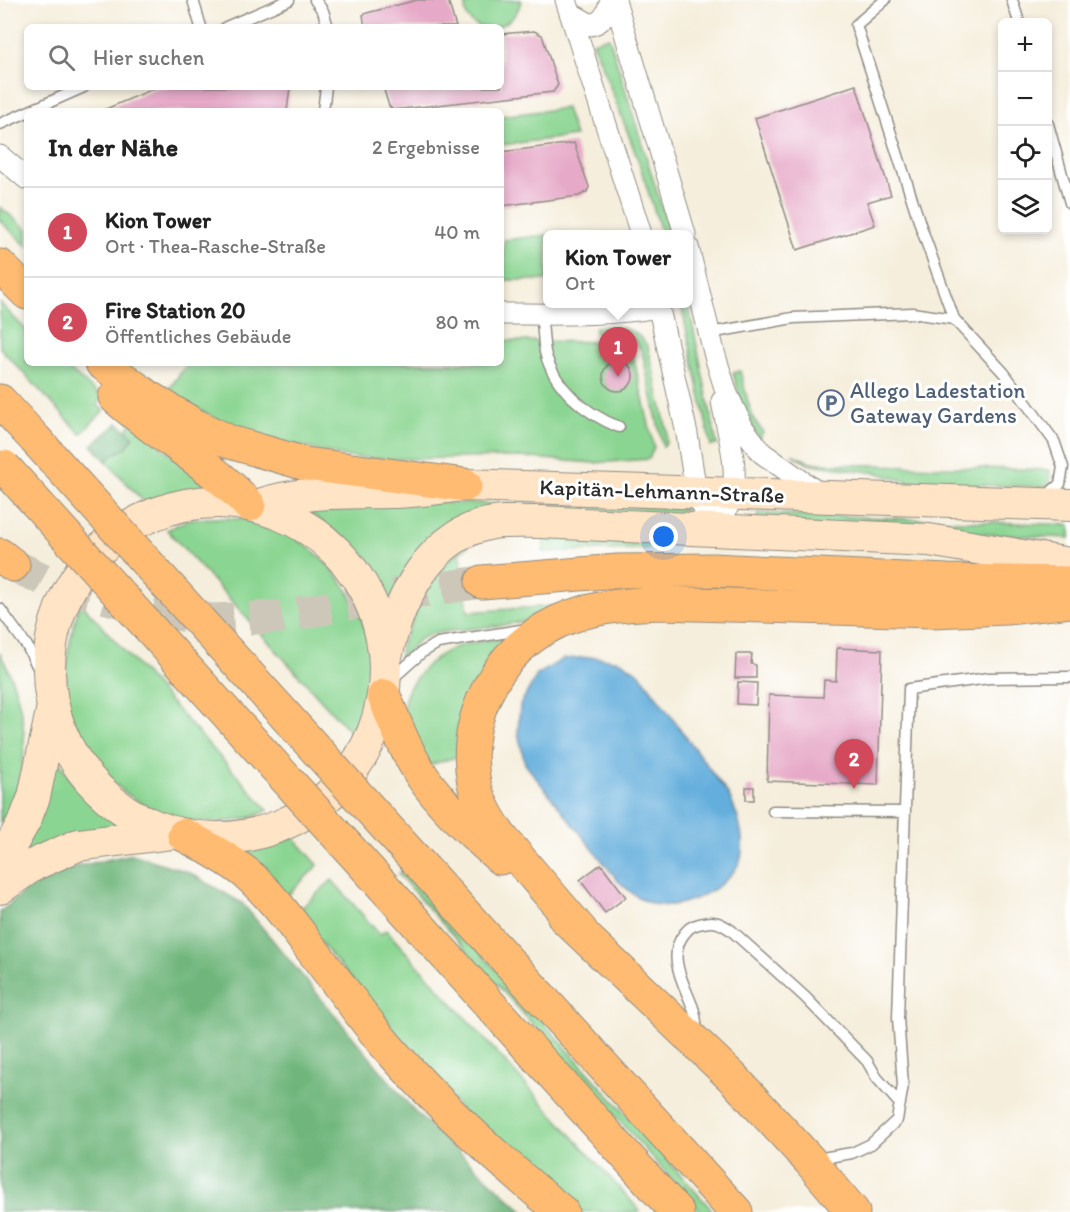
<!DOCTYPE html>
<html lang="de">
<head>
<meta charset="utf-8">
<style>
  body { margin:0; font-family:Itim,sans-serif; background:#f2f2f2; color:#222 }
  .controls { position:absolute; right:18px; top:18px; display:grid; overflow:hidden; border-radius:9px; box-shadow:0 3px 9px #0003 }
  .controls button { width:54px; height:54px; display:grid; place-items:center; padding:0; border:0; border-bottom:2px solid #e0e0e0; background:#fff; color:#222; font:30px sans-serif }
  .you { position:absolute; left:664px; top:537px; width:21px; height:21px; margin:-15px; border:4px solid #fff; border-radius:50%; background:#1a73e8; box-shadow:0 0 0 9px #1a73e833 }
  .badge { display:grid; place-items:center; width:39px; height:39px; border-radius:50%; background:#d1495b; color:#fff; font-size:20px; font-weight:700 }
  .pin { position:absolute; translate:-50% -50px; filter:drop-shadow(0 2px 3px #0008) }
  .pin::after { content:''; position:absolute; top:32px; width:21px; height:18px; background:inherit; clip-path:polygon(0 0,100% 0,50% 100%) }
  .popup { position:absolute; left:543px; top:230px; width:150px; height:78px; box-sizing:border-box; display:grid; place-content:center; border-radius:9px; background:#fff; filter:drop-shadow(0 2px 4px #0005); font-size:20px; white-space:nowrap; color:#767676 }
  .popup b { font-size:22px; color:#222 }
  .popup::after { content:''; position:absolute; left:50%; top:100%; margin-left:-12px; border:12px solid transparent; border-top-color:#fff }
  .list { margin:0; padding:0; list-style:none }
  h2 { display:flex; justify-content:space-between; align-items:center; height:78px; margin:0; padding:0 24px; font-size:26px }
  h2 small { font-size:20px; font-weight:400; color:#767676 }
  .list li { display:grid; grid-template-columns:39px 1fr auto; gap:18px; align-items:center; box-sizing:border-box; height:90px; padding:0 24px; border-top:2px solid #e0e0e0 }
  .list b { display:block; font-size:22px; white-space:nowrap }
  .list p { margin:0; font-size:20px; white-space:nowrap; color:#767676 }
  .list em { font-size:20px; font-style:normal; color:#767676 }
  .icon { flex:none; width:33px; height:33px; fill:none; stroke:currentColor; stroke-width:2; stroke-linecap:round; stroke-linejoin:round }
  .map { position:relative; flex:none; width:1070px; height:1212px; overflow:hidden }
  .search { position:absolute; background:#fff; box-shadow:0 3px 9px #0003; left:24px; top:24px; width:480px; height:66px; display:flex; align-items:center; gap:15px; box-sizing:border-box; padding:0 21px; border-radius:9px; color:#767676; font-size:22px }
  .panel { position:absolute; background:#fff; box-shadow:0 3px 9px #0003; left:24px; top:108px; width:480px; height:258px; border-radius:9px }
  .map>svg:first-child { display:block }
</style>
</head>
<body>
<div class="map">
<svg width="1070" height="1212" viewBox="0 0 1070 1212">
  <rect width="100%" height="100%" fill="#fff"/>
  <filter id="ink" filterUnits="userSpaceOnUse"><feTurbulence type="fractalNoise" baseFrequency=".0167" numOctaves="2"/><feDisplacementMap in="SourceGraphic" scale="12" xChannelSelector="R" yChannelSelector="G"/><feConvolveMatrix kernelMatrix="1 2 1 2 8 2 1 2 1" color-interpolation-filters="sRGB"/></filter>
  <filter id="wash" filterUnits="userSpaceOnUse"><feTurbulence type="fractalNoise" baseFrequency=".008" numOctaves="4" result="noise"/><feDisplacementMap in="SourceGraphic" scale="24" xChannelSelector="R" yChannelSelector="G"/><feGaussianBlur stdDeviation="1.35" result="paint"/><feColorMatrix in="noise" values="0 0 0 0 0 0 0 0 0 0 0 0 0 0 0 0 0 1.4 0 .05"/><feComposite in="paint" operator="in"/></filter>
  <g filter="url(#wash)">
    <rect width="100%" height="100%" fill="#f5eedc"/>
    <path fill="#8bd592" stroke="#5b805e" stroke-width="1.5" d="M467,0H521V1C512,40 455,33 467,0Z
      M609,37L670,234H662L637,157L593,42Z
      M566,108L575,136L501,145V116Z
      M0,207L27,229V246L0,221Z
      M547,235V280H504V240Z
      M0,303L27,331V363H61L102,397L97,405L104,410L81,434L0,348Z
      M681,304H688L691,317L717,445L711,446Z
      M608,326C627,327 638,331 648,347L667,431L666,443L663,447L642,351C632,331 615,332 595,333L594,327Z
      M501,341L624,342L632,351L654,447L649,459L594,463L519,457L395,459L346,457L245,433L166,393L188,363H501Z
      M740,371L752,417L763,432L759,439L742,405L733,373Z
      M132,422L211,488L171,493L145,503L106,461L111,456L127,447L133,437L127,430Z
      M791,454L810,462L831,464L1050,470L1049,487L912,483L878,473L809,464Z
      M378,501L687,508L672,518L511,511L388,611C373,559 340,532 296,504Z
      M757,513L1070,525V538L758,524Z
      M217,518C229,519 243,518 254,521C331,540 386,622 367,701C365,712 357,724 352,734L167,530L189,519Z
      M544,539L663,544V548L543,552Z
      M460,550L468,612L567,605L538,618L505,625L434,633L420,639L399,660L401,646L429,582Z
      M80,602L268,810C250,820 231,822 210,822C201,821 192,822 183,821C177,820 171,817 165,815C121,798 82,758 70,711C60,673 70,638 80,602Z
      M506,638L508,643L460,756L426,766C419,752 410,738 406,724C401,708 404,694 414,681C439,646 465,642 506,638Z
      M0,653C28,706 36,771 0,823Z
      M58,760L72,781L86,798L119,825L22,860L53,762Z
      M294,838L318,865L283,900L230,851Z
      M405,869L714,1212H701L398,874Z
      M332,880L380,935L386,930L641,1212H577L464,1114L296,913Z"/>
    <path fill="#70b67c" stroke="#4e7054" stroke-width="1.5" d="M118,423L134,437L127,447L111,456L106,461L92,445Z
      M132,854L188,872L242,903L415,1112L524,1212H0V912L45,874Z"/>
    <path fill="#64aedc" stroke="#486c84" stroke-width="1.5" d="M594,657L621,661L640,674L728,794C737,812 744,831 742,852C739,883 687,909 659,905C642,902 631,893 619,882L525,764L518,733L520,705L537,675L563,659Z"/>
    <g id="blocks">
      <path fill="#e6a9c7" d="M417,0H448L456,27H365L363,15L367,13Z
        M534,31L542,35L558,85L553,92L393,110L389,106L383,87H501V34Z
        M856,85L891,195L867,202L875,225L797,250L755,118Z
        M158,87H290L287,111H101Z
        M574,143L589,187L587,192L579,196L501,206V152Z
        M603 376a15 15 0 1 1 30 0a15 15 0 1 1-30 0Z
        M837,648L882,650L878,785L767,781L769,695L823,697L824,680L836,681Z
        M736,654H752L751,664L756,665V678H735Z
        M738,682L757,683L756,705L737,704Z
        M746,787H754V800H746Z
        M601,864L626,897L605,913L580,880Z"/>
    </g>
  </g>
  <g filter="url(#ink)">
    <use href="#blocks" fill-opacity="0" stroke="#908c84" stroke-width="1.5"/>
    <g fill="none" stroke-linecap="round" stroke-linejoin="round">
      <path stroke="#cdc7b9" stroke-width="33" stroke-dasharray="33 16" stroke-linecap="butt" d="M13,565L53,584L153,610L212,620L279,617L400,594L482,582"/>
      <g stroke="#908c84" stroke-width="13">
        <path id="lane" d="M193,0L201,27
          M315,0L323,11L328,27
          M885,0L856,25L921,227L954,319L1004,373L1054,441L1063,467L1060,484L1044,498
          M1012,0L1019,22
          M226,27L289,0
          M323,111L326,87
          M0,124L84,87
          M1048,124L1070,203
          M541,314C543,326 543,340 545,352C554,388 586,414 619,427
          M710,333L793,318L912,313L954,319
          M0,609L27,646L49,689
          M384,686L421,653L438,643L527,629
          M773,811L905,812
          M697,1031C696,1024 696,1016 693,1008C685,985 666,957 684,934C689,928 691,926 699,924C714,920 720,922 732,931L805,997L867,1061L877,1078L900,1104
          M816,1159L852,1153L871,1144L897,1120L903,1085L898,1018L909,689L989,678L1070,677"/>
      </g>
      <g stroke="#908c84" stroke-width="23">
        <path id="street" d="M566,0L641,234
          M615,0L685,234
          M570,13L591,25C605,21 607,13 611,0
          M0,156L27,179
          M688,247L715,356L727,394L743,428L762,453L823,496
          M658,304L687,434L696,492L714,530
          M501,314C552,314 608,316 659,307
          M714,530C722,518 730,506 733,491C738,463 727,430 722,401"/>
      </g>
      <g stroke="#908c84" stroke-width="34">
        <path id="secondary" d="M49 670a168 168 0 1 1 336 0a168 168 0 1 1-336 0Z
          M256,506C305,490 341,493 391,492C415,492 441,487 465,485L1070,505
          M387,653C399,598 431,533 493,523C508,521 524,522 540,522L929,540L1070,564
          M0,864L25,820L34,797L52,711
          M0,888L33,865L78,845L173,833"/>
      </g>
      <g stroke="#908c84" stroke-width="35">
        <path id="highway" d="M0,266L27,293
          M102,363L148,397L196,426L230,442L306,464L465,485
          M115,397C158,436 209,462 249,505
          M0,401L35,439
          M0,555L13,565
          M482,582L617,571L712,570L947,581L1070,583
          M384,696C395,723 406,752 422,776C443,807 473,833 500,858
          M184,835C205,846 227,858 246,873C269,893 288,918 306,942C332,975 357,1010 384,1043C438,1105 498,1160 562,1212
          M415,859L736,1212
          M384,887L677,1212
          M564,917L734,1079L810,1161L853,1212
          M581,931L500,836C489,820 478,802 474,783C462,723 493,658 546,628C580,608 622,604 661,603L932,611L1007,608L1070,601"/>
      </g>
      <use href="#lane" stroke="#fff" stroke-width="10"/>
      <use href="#street" stroke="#fff" stroke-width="21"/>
      <use href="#secondary" stroke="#ffe4c6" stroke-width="32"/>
      <use href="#highway" stroke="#ffbb71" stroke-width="33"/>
      <g stroke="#908c84" stroke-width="35" stroke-linecap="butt">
        <path id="highway-bridge" d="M35,439L415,859
          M4,467L384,887"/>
      </g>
      <use href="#highway-bridge" stroke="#ffbb71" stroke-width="33"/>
    </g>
  </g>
  <defs>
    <g id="parking-ring" transform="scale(1.35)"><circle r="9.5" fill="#fff" stroke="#5c6f8a" stroke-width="1.5"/><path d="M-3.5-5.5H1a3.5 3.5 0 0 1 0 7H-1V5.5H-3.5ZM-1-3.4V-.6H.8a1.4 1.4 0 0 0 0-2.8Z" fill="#5c6f8a"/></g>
  </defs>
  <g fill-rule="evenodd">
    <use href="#parking-ring" x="831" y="403"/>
  </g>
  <g text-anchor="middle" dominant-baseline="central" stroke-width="6" stroke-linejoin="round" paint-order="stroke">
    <g font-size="22" fill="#4e5e75" stroke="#fff" text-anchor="start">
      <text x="850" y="390">Allego Ladestation<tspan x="850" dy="25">Gateway Gardens</tspan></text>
    </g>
    <g font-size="22" fill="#2b2b2b" stroke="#fff">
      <text transform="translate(662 491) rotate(2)">Kapitän-Lehmann-Straße</text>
    </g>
  </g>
</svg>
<div class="controls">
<button>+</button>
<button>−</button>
<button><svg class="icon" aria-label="locate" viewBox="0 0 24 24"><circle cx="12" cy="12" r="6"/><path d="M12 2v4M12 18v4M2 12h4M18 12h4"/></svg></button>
<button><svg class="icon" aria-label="layers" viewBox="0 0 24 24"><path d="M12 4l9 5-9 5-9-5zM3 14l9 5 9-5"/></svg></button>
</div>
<div class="you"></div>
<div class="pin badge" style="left:618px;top:377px">1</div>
<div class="popup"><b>Kion Tower</b>Ort</div>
<div class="pin badge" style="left:854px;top:789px">2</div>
<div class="search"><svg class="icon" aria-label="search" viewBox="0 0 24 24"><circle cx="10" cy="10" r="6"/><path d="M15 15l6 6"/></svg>Hier suchen</div>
<section class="panel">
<h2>In der Nähe<small>2 Ergebnisse</small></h2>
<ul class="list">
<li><span class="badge">1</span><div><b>Kion Tower</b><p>Ort · Thea-Rasche-Straße</p></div><em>40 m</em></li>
<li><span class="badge">2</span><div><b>Fire Station 20</b><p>Öffentliches Gebäude</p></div><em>80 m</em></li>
</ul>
</section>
</div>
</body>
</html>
